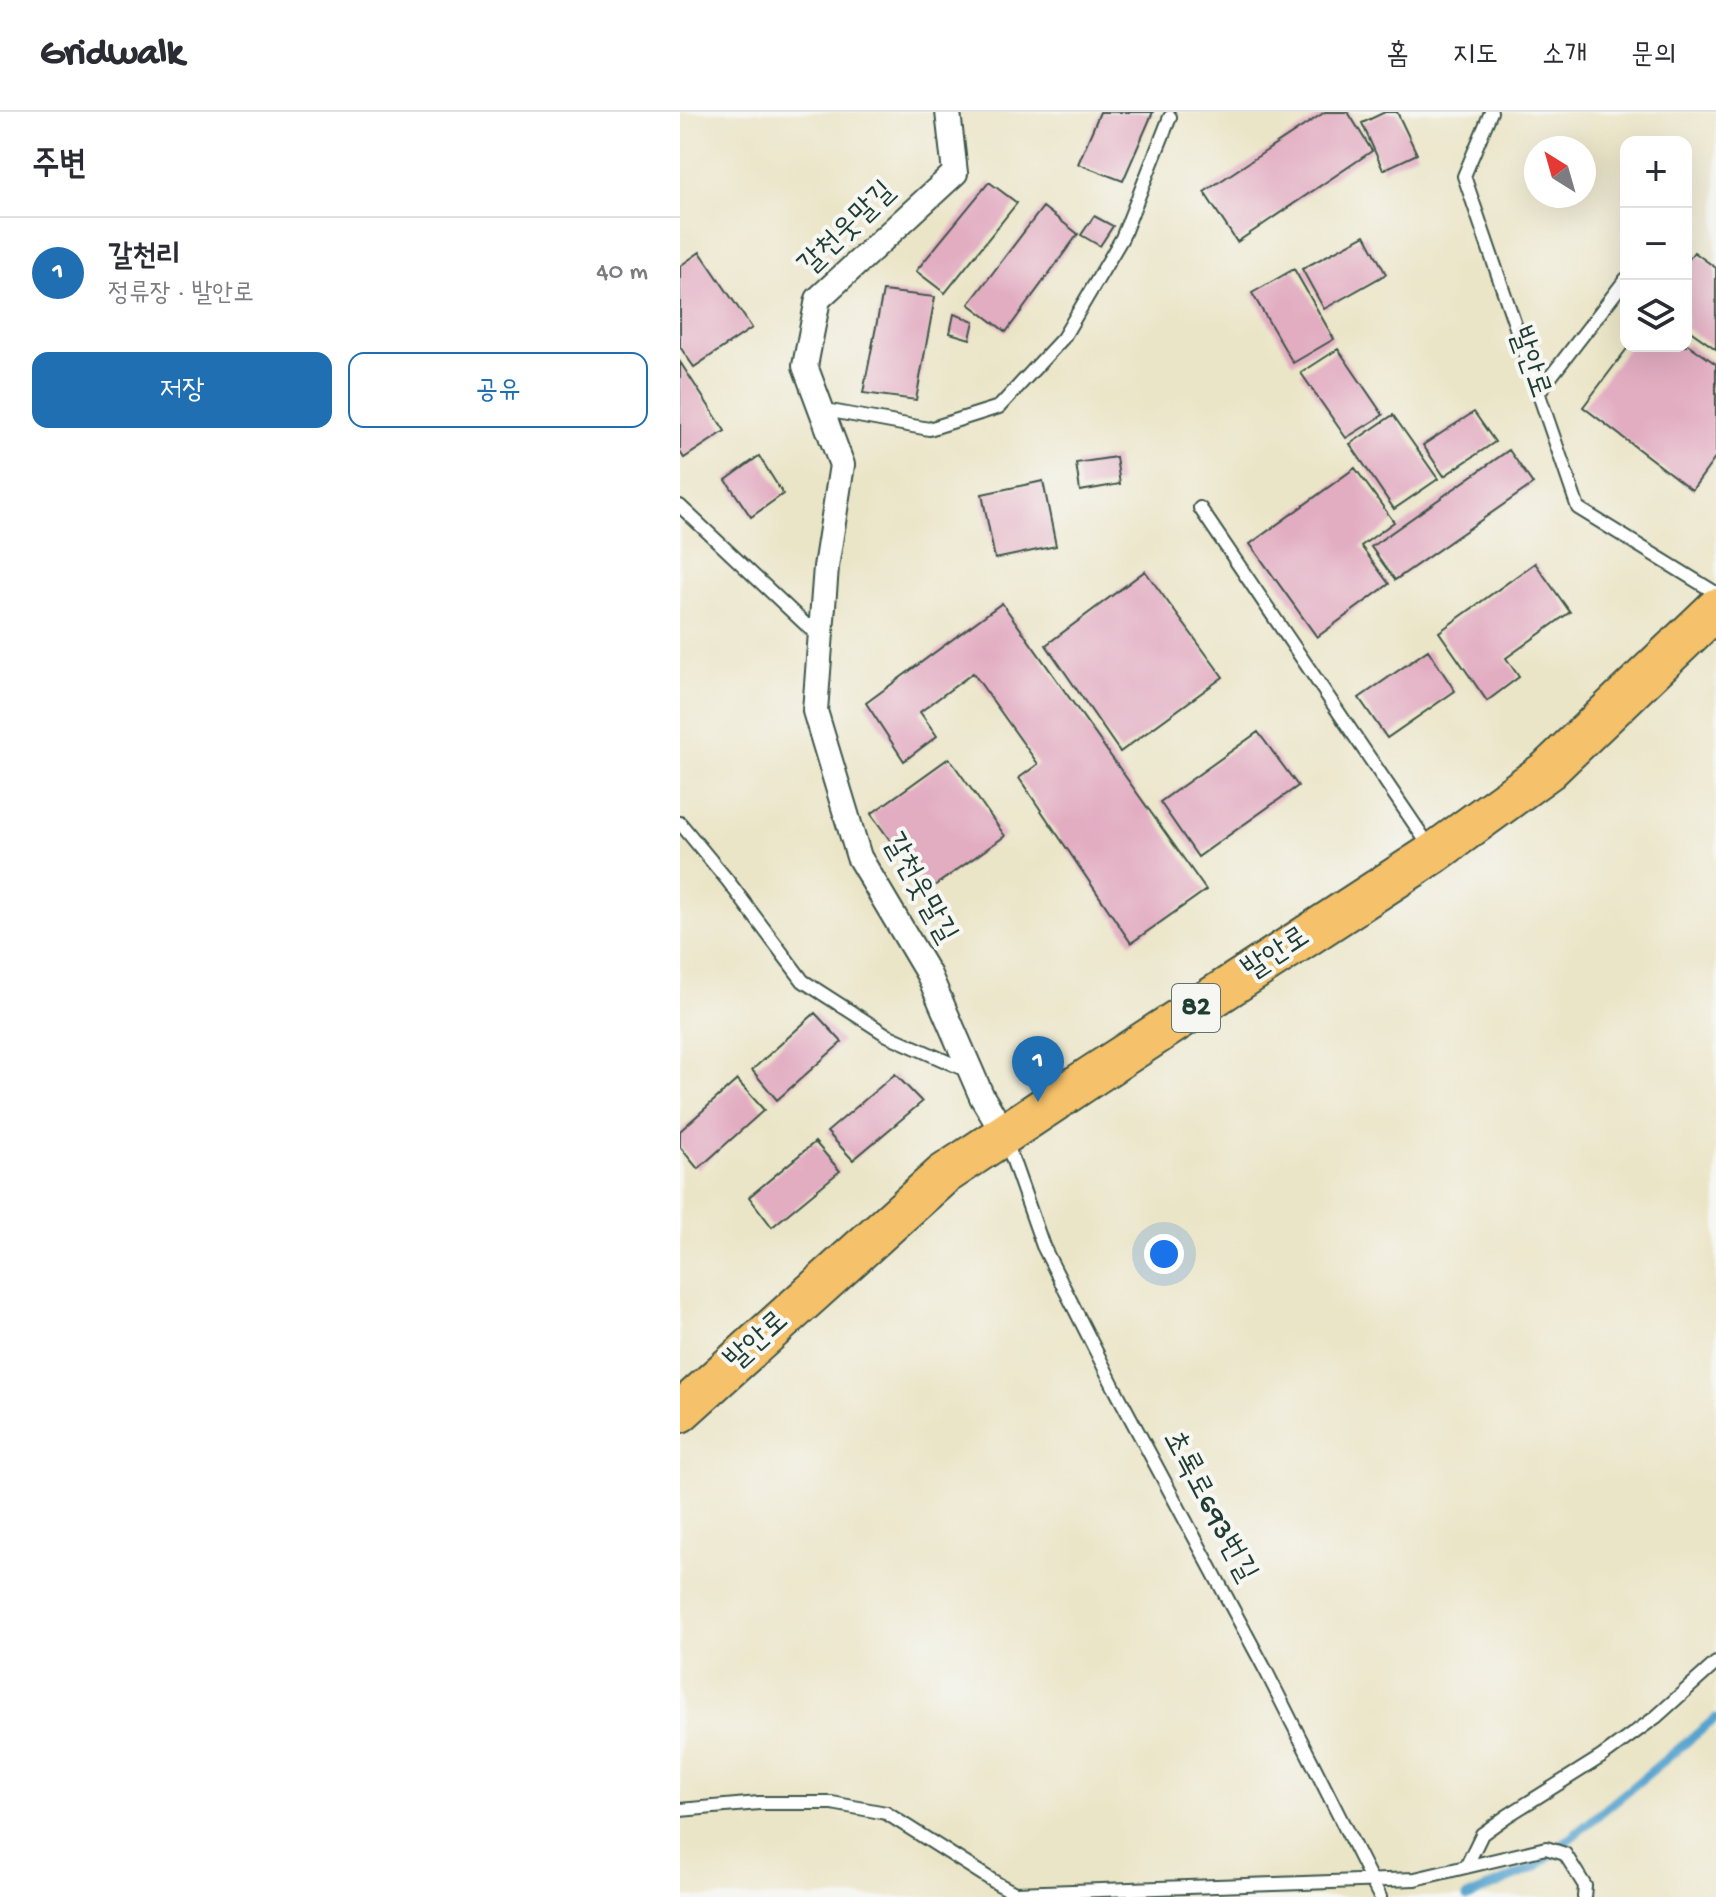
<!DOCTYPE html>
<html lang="ko">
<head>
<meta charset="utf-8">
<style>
  body { margin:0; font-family:"Gochi Hand","Poor Story",sans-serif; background:#f7f7f7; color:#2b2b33 }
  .controls { position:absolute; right:24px; top:24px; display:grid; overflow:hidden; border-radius:16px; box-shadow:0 8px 32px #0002 }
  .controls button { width:72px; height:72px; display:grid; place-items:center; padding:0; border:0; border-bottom:2px solid #e1e1e2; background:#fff; color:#2b2b33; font:40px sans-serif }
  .compass { position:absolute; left:844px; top:24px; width:72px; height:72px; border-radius:50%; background:#fff; box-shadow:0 8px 32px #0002; rotate:323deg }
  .you { position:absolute; left:484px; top:1142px; width:28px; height:28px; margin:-20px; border:6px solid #fff; border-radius:50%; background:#1a73e8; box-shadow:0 0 0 12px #1a73e833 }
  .badge { display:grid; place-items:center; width:52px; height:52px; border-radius:50%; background:#1f6fb2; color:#fff; font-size:26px; font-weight:700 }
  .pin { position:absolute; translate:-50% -66px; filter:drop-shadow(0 2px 4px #0008) }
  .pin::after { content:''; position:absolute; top:42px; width:28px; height:24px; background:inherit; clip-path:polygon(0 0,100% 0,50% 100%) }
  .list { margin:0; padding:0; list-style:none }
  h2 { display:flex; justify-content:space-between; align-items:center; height:104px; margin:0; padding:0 32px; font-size:34px }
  h2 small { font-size:26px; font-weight:400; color:#7c7c81 }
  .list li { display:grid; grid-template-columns:52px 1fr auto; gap:24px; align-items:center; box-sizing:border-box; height:112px; padding:0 32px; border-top:2px solid #e1e1e2 }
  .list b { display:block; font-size:30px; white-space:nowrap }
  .list p { margin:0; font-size:26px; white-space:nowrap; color:#7c7c81 }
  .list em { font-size:26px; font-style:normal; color:#7c7c81 }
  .actions { display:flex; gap:16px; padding:24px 32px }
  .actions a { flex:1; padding:18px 0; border:2px solid #1f6fb2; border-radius:16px; text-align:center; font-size:28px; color:#1f6fb2 }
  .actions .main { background:#1f6fb2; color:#fff }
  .icon { flex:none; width:44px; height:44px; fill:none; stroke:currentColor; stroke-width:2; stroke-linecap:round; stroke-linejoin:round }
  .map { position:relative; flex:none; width:1036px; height:1785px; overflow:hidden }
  header { display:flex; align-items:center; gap:48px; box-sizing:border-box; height:112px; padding:0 40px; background:#fff; border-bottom:2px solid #e1e1e2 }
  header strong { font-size:38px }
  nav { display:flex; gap:44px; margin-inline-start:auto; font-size:28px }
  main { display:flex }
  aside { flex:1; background:#fff }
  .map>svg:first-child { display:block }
</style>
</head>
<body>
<header>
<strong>Gridwalk</strong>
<nav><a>홈</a><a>지도</a><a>소개</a><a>문의</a></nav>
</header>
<main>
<aside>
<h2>주변<small></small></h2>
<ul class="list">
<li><span class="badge">1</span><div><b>갈천리</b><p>정류장 · 발안로</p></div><em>40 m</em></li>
</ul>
<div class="actions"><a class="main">저장</a><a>공유</a></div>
</aside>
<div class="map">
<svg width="1036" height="1785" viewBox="0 0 1036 1785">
  <rect width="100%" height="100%" fill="#f6f6f2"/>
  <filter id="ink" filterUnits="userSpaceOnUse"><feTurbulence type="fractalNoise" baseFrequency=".0125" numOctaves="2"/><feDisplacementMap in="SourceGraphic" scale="16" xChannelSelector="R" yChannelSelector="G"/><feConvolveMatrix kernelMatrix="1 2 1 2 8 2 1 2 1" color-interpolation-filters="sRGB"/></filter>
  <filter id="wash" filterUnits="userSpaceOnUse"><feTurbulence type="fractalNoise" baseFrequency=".006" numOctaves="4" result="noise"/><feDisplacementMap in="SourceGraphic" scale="32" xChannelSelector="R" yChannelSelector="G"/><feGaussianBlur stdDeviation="1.8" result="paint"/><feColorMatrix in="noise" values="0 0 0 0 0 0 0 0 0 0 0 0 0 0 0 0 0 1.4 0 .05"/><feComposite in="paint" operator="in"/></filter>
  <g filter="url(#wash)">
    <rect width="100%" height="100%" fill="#ebe5c8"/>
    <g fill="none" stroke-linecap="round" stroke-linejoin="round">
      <path stroke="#55a3ce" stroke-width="9" d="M787,1785L854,1756L1036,1606"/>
    </g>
    <g id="blocks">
      <path fill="#e2acc1" d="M420,0H473L443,69L398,52Z
        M645,0H668L692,39L557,130L524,80Z
        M705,0H717L737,42L703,58L682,11Z
        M309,70L337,91L265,181L236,159Z
        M363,95L398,122L326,220L289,192Z
        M414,104L433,114L420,134L401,123Z
        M685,123L706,162L644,197L622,157Z
        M20,140L72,216L14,255L0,235V154Z
        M1014,140L1036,156V237L1006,216V151Z
        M614,157L654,227L613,251L572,181Z
        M203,179L255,185L236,288L183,281Z
        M274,202L294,209L290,227L270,221Z
        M1006,231L1036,252V345L1012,378L903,295L949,234H1006Z
        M658,237L703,303L666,326L621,261Z
        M0,250L45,319L4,346L0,340Z
        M794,300L815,330L764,364L743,333Z
        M713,303L758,367L714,397L670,332Z
        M829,338L853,372L715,468L691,435Z
        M79,344L103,382L71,405L46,368Z
        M436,345L440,372L400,379L396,351Z
        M675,356L714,410L681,434L709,472L637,525L570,432Z
        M363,369L376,434L315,447L302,382Z
        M855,451L890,500L826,546L839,565L807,589L759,520Z
        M465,459L543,565L440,640L366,533Z
        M322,491L526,778L451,831L339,666L358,652L293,561L240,600L257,624L224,649L186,591Z
        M748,538L775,579L707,626L679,586Z
        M578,620L618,674L518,745L480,690Z
        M269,646L325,724L247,779L191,702Z
        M135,901L162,930L97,988L72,958Z
        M215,962L242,990L173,1048L147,1020Z
        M57,968L84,998L18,1057L0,1035V1019Z
        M135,1030L160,1059L92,1115L69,1085Z"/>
    </g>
  </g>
  <g filter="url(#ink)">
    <use href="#blocks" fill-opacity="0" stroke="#3e564a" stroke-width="2"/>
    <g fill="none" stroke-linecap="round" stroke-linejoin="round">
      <g stroke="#3e564a" stroke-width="16">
        <path id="lane" d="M811,0L784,64L898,396L1036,481
          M858,281L946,167
          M140,297L249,317L319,295L383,226L442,126L490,5
          M0,394L140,526
          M520,396L750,735
          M0,711L48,769L123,869L207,923L288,959
          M326,1029L363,1134L434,1275L586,1559L700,1785
          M0,1698L79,1691H152L206,1701L318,1772L335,1781L735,1767L866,1736L885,1742L905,1774L904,1785
          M786,1755L802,1722L827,1704L921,1645L976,1605L1036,1551"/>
      </g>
      <g stroke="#3e564a" stroke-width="28">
        <path id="street" d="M268,0L275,61L138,187L125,254L162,353L146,455L135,599L179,745L249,863L302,985L324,1022"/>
      </g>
      <g stroke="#3e564a" stroke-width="44">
        <path id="primary" d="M0,1300L263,1063L412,964L754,741L868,658L1036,497"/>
      </g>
      <use href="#lane" stroke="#fff" stroke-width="12"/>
      <use href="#street" stroke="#fff" stroke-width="24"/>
      <use href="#primary" stroke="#f5c16b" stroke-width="40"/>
    </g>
  </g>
  <g text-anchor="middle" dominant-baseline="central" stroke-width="8" stroke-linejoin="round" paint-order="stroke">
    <rect fill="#f6f6f2" stroke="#60746d" stroke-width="2" x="492" y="872" width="48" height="48" rx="6"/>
    <g font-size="28" font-weight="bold" fill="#1f3d34">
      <text x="516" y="896">82</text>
    </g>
    <g font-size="30" fill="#1f3d34" stroke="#f6f6f2">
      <text transform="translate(168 118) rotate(-44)">갈천웃말길</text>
      <text transform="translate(848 251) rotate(71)">발안로</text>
      <text transform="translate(238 777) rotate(61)">갈천웃말길</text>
      <text transform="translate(597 843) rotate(-33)">발안로</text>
      <text transform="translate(78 1230) rotate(-42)">발안로</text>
      <text transform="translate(528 1395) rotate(62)">초록로693번길</text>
    </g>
  </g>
</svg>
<div class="controls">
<button>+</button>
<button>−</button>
<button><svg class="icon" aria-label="layers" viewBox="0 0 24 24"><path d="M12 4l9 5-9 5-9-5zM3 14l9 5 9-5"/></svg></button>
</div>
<svg class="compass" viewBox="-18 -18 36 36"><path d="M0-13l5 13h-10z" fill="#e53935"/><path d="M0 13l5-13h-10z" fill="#7c7c81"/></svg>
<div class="you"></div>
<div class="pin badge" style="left:358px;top:990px">1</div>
</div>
</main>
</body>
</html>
